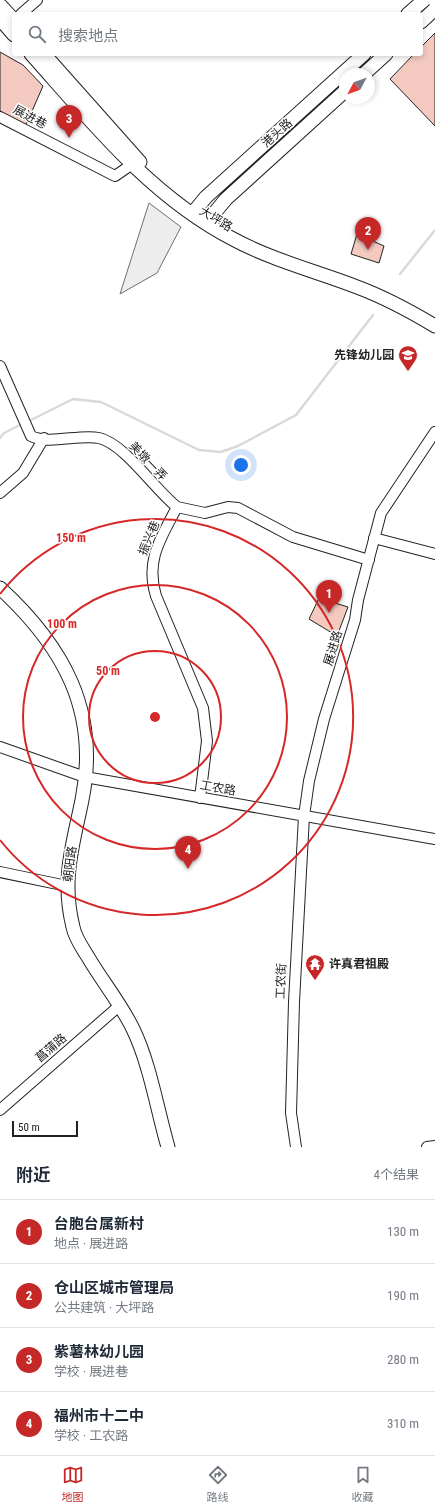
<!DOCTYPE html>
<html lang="zh">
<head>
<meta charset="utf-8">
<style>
  body { margin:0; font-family:"Roboto Condensed","Noto Sans SC",sans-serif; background:#f2f2f3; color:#1f2937 }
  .compass { position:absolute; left:339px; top:68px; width:36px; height:36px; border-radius:50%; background:#fff; box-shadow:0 2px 6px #0003; rotate:229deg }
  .scale { position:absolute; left:12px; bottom:10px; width:66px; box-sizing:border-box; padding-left:4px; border:2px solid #222; border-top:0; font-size:11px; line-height:14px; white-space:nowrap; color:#222; -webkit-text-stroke:3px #fff; paint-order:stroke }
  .you { position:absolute; left:241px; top:465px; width:14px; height:14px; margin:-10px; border:3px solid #fff; border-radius:50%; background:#1a73e8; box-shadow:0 0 0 6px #1a73e833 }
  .badge { display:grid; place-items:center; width:26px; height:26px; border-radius:50%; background:#c62828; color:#fff; font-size:13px; font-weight:700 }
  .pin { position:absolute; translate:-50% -33px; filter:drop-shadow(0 1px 2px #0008) }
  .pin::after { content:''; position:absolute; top:21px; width:14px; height:12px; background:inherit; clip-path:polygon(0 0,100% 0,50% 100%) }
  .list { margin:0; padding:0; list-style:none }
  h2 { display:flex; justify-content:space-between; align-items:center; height:52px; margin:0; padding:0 16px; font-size:17px }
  h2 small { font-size:13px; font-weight:400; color:#747a83 }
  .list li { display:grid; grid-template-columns:26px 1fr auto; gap:12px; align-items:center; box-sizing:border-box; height:64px; padding:0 16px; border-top:1px solid #e0e1e3 }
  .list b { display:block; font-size:15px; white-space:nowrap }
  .list p { margin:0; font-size:13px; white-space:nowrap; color:#747a83 }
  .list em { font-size:13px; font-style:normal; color:#747a83 }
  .icon { flex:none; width:22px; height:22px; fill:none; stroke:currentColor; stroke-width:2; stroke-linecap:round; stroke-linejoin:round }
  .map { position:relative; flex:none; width:435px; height:1147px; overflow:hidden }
  .search { position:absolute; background:#fff; box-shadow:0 2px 6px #0003; left:12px; right:12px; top:12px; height:44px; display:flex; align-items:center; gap:10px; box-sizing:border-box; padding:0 14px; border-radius:4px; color:#747a83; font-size:15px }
  .sheet { height:308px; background:#fff }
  nav { display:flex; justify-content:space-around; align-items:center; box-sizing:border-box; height:56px; border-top:1px solid #e0e1e3; background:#fff; font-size:11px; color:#747a83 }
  nav a { display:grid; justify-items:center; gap:2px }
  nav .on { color:#c62828 }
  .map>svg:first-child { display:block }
</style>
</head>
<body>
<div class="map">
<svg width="435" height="1147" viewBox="0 0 435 1147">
  <rect width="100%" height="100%" fill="#fff"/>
  <path fill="#ededed" stroke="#6f6f6f" d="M149,203L181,227L157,273L120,294Z"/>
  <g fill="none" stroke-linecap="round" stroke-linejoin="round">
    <path stroke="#d9d9d9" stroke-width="2.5" d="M400,274L435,230
      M27,422L73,399L101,402L199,450L221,452L238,446L296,415L373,315
      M0,438L4,433L22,424"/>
  </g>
  <path fill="#f3c9c0" stroke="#222" d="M435,33V126L390,79L414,54H421V47Z
    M0,52L23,65L43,86L26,125L0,111Z
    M357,234L384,246L379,263L351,254Z
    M319,598L348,607L337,636L309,619Z"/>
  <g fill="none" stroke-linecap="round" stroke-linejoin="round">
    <g stroke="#222" stroke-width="12">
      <path id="minor" d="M432,0L435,3
        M21,14L37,0
        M0,117L115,176L131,165
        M0,366L31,436C48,445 80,434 99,438C125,444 155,490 177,507
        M0,493L23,473L44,438
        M374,538L435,554
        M0,747L85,777L435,839
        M200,798L207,741L203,708L156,596C145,560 161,538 177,507L205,513L228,507L238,508L293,537L369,560
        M0,872L67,886
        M0,1110L119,1006
        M296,1147L291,1113L294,1002L304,816L309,781L324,719L355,620L358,600L381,513L435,432
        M427,1147L435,1146"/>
    </g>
    <g stroke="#222" stroke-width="15">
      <path id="major" d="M0,5L14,20
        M408,14L424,0
        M0,19L14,35
        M421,22L435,9
        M31,54C92,122 150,196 233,239C272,260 315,271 357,287C384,297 410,311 435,326
        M44,54L140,162
        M364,74L386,54
        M192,214L206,197L364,54
        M206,223L226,199L345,91
        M0,588C63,646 100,711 82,800C73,845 61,879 73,927C75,938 82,947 88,957C102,981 121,1004 133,1029C150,1064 157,1109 168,1147"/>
    </g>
    <use href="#minor" stroke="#fff" stroke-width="10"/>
    <use href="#major" stroke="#fff" stroke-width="13"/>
  </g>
  <g fill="none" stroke="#d62828" stroke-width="2">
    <circle cx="155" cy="717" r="66"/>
    <circle cx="155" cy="717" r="132"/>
    <path d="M0 594A198 198 0 1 1 0 840"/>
  </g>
  <defs>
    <g id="school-pin" transform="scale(1)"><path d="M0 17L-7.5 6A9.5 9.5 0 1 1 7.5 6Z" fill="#c62828" stroke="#fff"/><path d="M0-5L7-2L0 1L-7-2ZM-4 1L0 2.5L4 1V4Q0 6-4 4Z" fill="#fff"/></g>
    <g id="temple-pin" transform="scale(1)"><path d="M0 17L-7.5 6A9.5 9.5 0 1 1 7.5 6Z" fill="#c62828" stroke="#fff"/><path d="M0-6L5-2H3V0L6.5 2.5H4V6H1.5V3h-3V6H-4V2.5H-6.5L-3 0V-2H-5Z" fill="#fff"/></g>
  </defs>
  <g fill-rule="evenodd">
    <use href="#school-pin" x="408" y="355"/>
    <use href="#temple-pin" x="315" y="964"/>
  </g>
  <g text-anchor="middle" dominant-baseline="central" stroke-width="3" stroke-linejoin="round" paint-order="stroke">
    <g font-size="12" fill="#222" stroke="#fff">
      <text transform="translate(30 117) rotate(28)">展进巷</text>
      <text transform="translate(277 133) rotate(-42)">港头路</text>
      <text transform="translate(216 219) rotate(31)">大坪路</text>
      <text transform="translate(148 461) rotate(46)">美墩一弄</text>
      <text transform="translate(149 538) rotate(-67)">振兴巷</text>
      <text transform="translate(333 648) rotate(-73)">展进路</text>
      <text transform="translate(218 788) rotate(10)">工农路</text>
      <text transform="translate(70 864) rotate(-83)">朝阳路</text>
      <text transform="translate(281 981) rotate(-88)">工农街</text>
      <text transform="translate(51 1048) rotate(-41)">菖蒲路</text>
    </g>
    <g font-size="12" font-weight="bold" fill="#222" stroke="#fff" text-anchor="end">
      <text x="394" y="355">先锋幼儿园</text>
      <text x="329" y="964" text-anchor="start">许真君祖殿</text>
    </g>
  </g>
  <circle cx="155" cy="717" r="6" fill="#d62828" stroke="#fff" stroke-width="2"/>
  <g font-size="12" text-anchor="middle" font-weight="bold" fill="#d62828" stroke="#fff" stroke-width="3" stroke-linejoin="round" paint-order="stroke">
    <text x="71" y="542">150 m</text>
    <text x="62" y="628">100 m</text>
    <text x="108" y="675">50 m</text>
  </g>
</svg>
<svg class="compass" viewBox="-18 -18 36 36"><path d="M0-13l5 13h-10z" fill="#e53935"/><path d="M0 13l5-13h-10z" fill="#747a83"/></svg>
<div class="scale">50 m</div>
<div class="you"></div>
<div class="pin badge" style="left:329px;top:613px">1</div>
<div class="pin badge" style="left:368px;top:250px">2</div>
<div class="pin badge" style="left:69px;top:138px">3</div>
<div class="pin badge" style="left:188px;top:869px">4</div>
<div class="search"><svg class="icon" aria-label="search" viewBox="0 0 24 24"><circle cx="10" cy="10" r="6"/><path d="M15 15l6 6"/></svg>搜索地点</div>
</div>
<section class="sheet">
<h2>附近<small>4个结果</small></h2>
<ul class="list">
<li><span class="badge">1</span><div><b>台胞台属新村</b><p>地点 · 展进路</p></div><em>130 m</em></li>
<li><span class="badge">2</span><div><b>仓山区城市管理局</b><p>公共建筑 · 大坪路</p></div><em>190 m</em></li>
<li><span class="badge">3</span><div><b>紫薯林幼儿园</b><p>学校 · 展进巷</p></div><em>280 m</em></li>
<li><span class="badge">4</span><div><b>福州市十二中</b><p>学校 · 工农路</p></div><em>310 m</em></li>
</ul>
</section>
<nav>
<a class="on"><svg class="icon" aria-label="map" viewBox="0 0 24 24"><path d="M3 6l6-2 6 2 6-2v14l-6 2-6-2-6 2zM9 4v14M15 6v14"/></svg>地图</a>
<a><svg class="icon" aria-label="directions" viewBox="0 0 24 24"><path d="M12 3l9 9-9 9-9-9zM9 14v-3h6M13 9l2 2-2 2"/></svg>路线</a>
<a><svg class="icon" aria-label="saved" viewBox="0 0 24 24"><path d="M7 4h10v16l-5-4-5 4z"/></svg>收藏</a>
</nav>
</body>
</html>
